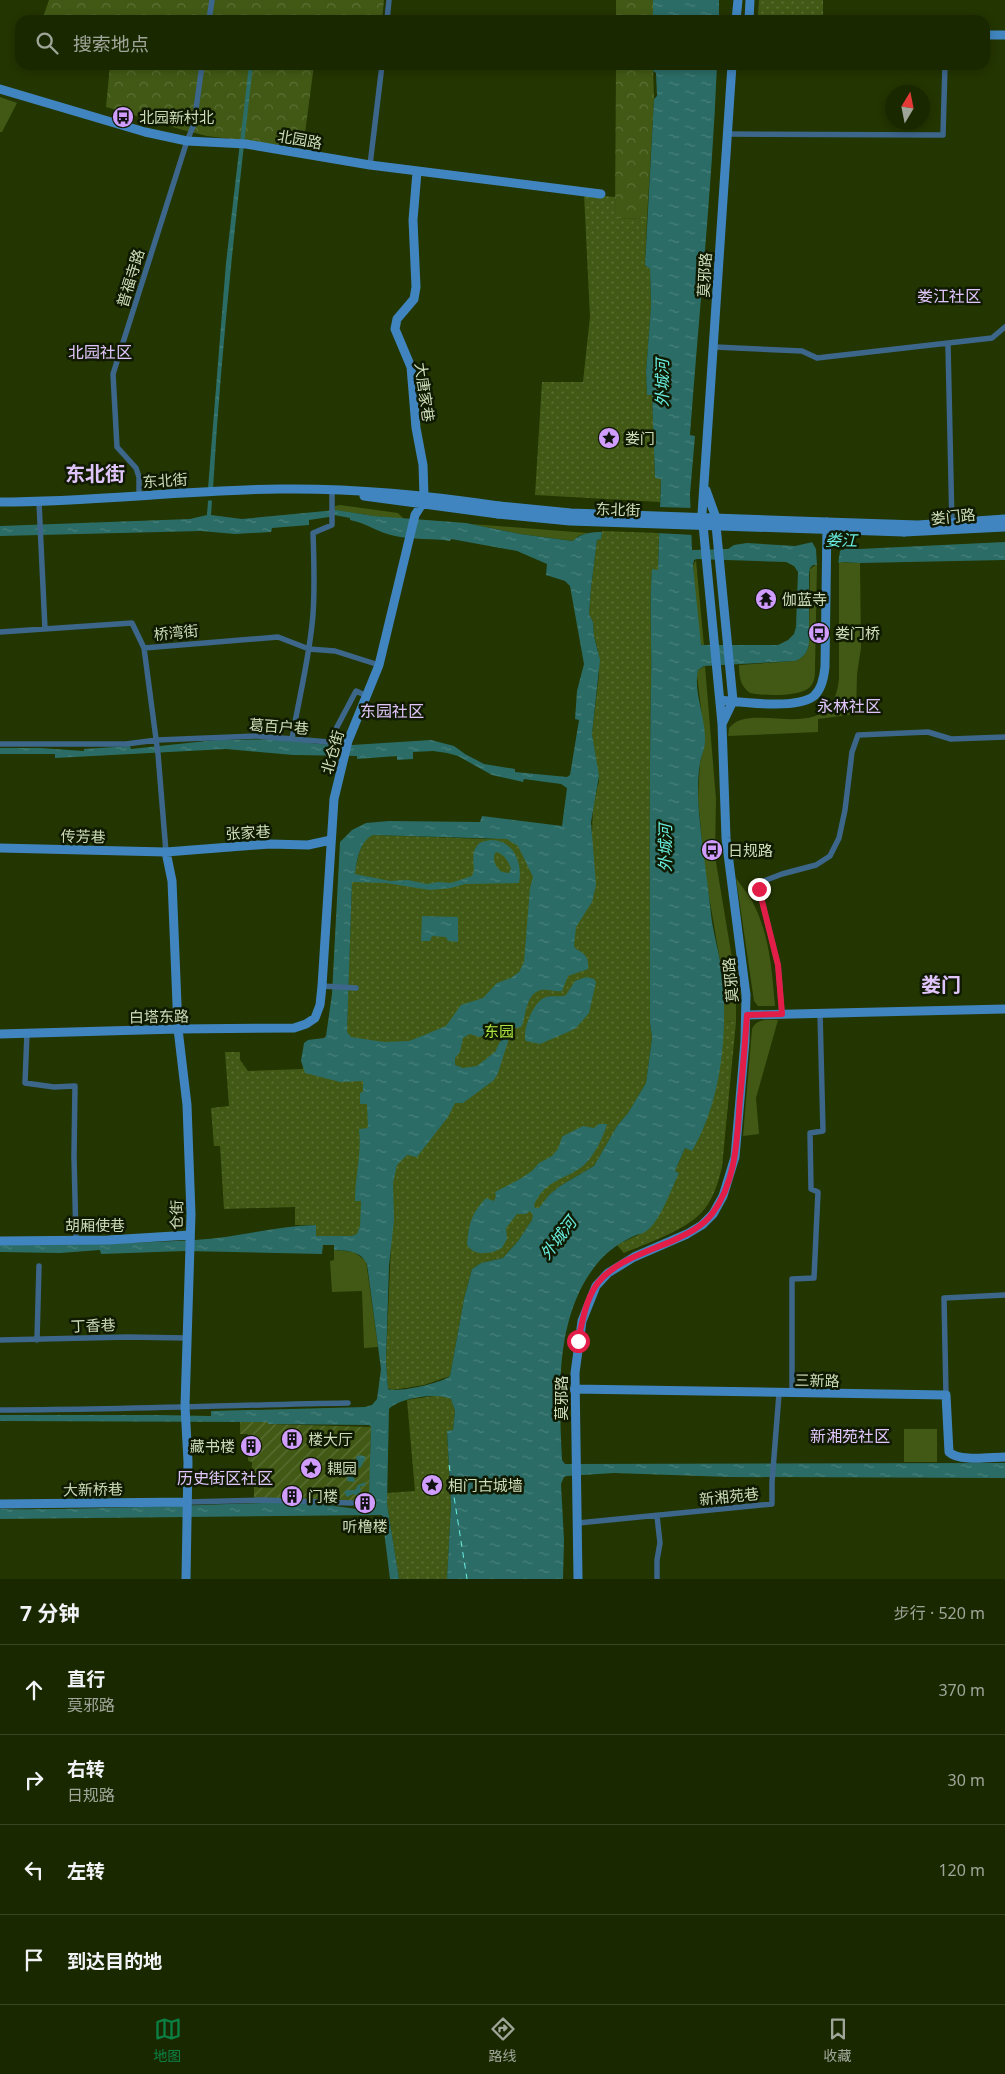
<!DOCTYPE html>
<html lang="zh">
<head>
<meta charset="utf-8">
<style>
  body { margin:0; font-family:"Noto Sans","Noto Sans SC",sans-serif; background:#23300a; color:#f1f3f6 }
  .compass { position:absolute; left:885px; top:85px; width:45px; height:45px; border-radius:50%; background:#1a2800; box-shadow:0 2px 8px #0003; rotate:10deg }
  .stop { position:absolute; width:15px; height:15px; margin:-11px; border:4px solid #e11d48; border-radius:50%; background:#fff }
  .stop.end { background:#e11d48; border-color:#fff; box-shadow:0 1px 5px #0008 }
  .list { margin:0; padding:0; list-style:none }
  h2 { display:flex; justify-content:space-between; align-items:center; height:65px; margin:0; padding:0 20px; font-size:21px }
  h2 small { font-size:16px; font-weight:400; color:#9fa699 }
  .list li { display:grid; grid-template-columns:32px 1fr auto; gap:15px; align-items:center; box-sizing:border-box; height:90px; padding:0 20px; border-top:1px solid #384422 }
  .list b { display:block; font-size:19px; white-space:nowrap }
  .list p { margin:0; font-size:16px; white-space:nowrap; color:#9fa699 }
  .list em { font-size:16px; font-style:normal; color:#9fa699 }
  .icon { flex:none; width:28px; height:28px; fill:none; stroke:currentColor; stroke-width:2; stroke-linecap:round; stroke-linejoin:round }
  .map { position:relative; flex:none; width:1005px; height:1579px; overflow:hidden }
  .search { position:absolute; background:#1a2800; box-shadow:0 2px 8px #0003; left:15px; right:15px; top:15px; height:55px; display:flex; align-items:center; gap:12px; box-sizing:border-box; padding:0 18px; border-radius:15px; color:#9fa699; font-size:19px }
  .sheet { height:425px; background:#1a2800 }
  nav { display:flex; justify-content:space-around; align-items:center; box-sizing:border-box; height:70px; border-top:1px solid #384422; background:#1a2800; font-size:14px; color:#9fa699 }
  nav a { display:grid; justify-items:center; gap:2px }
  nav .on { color:#0b8043 }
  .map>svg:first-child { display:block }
</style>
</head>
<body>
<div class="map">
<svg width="1005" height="1579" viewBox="0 0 1005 1579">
  <defs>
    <pattern id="forest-crowns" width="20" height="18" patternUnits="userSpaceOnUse" patternTransform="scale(1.25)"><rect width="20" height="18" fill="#415915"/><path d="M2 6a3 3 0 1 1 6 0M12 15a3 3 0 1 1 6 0" fill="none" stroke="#5b7035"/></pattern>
    <pattern id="park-dots" width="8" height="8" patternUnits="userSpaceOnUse" patternTransform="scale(1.25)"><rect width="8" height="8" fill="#415915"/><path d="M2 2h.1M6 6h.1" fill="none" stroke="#5b7035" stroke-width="1.8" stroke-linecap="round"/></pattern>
    <pattern id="garden-furrows" width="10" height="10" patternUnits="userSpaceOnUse" patternTransform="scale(1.25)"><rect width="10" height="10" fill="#415915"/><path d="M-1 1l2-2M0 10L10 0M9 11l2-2" fill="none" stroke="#5b7035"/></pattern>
    <pattern id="water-ripples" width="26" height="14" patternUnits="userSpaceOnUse" patternTransform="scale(1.25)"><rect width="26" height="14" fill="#2b6c66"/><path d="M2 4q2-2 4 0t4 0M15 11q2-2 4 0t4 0" fill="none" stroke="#49807a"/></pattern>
  </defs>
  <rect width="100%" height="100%" fill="#233500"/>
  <path fill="#415915" d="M0,97L17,103L2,132H0Z
    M340,505L398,513L404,519L374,516L334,510L335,506Z
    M472,524L588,533L578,536L574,541L520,534Z
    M696,560L704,646L699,643L693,566Z
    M839,562L860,563L861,648L857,674L856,714L818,719V732L728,736L729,728C752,698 833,751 839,678Z
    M817,564L815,668C815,675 815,682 810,687C801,697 763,696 750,693C740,686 739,676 739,665L795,661C804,658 808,651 809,643L810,569Z
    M705,666L716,799L715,856L736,982V1022L724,1021L722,972L705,873L698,798L700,763L705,742L697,675L698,670Z
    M736,878C742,887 751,897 755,907C770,938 772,972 775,1006H758L754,1001Z
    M778,1020L756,1098L759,1134L743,1136L752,1029C757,1018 767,1020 778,1020Z
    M334,1250L354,1252L366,1261L378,1347L364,1348L362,1291L332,1292L330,1261L334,1260Z
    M904,1429H937V1462H904Z"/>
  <path fill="url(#forest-crowns)" d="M49,0H384L382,20H42Z
    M616,0H653V20H616Z
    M110,65H314L303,148L207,136L183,130L106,107Z
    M616,65H653L654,99L647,219L615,218Z"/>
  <path fill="url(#park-dots)" d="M759,0H823V20H760L758,15Z
    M584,194L615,197V218L647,219L645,265L650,269L651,306L646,372L647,394L652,395L655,478H661L660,502L535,495L542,382H583L590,317Z
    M602,531L659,533L658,570H652C649,607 652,643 651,680C649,794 650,909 650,1023L652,1038L646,1083L628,1113L617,1126L594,1166L560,1186L549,1195L518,1241L503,1258L481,1263L472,1269L464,1299L450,1376L424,1385L392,1390L388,1388L386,1361L391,1245L352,1236H315V1225H295V1207L224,1209L220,1146H214L211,1108L229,1106L225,1052H240V1060L248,1071L302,1069L347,1029L352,882L360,850L365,840L373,835L485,839L592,834L593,807L599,781L592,734L599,675L598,650L594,636L593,622L589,614L591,588L597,540L601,539Z
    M724,1021L736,1022L722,1167C718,1183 713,1201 701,1213C684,1231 647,1243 624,1253L617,1245L642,1233L679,1173L675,1171L685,1148L692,1150C716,1110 720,1067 724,1021Z
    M440,1395L451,1399L455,1411L453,1430L447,1432L451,1505L447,1579H399L387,1504V1493L415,1491L407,1400Z"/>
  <path fill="url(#garden-furrows)" d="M240,1421L268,1422V1424L371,1427L369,1506L353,1503L254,1498V1480L251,1479L252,1462L248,1461V1434H240Z"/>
  <path fill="url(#water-ripples)" fill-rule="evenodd" d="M653,0H719V20H653Z
    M249,65H253C237,206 221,347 213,489L208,488L226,263Z
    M653,65H717C712,189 699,312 690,435L695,436L690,494L692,550L728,549L734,545L747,543L795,546L813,542L849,543L850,547L859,549L1005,542V560L860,563L844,562L813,565L810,568L809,574V643C808,651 804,658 795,661L704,666L698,670C693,691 706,719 705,741C705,749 701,756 700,763C698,774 698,786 698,797C700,836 707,875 711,914C713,934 720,954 722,974C728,1032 722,1100 692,1151L685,1148L675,1171L679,1173C671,1189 660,1223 645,1232C642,1234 638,1234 634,1236C623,1241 612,1248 603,1257C553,1310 559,1393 562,1460L565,1464L1005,1463V1478L729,1477L614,1473L567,1476L564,1477L561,1484L564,1540L563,1579H447L451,1505L447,1431L453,1430L455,1411L451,1399C437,1392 399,1398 389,1409L387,1504L399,1579H390L382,1515L0,1519V1509C67,1510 135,1507 202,1505C255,1503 310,1500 362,1510L369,1507V1497L368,1500H364V1498L353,1494L347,1497L344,1492L347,1490H355L358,1485L366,1482L364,1486H360L361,1491L357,1495L361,1494L362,1498L369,1495L371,1427L369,1425L268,1424V1422L0,1421V1415H157L211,1416V1411L365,1407L372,1405L377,1399L381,1369L367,1264C360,1250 347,1251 334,1250V1245H323L322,1254L185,1251L101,1254L100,1250L60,1253L0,1252V1245C65,1244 130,1244 195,1240C235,1238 275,1226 316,1225V1236H352L357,1234L360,1226L361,1201H355C355,1176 362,1154 359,1129L368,1128L367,1104H360V1093L363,1092V1081L340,1082L305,1073L301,1061L304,1043L308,1040L324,1038L326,1036L332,994L340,842L352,830L366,823L389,821L480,822L482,816L562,826L567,788L561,784L524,779L523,782L492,775L458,756L447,753L433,751L413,752V759L397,760V756L357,759V756L293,755L226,749L55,758V754H0V748H40L84,751V749L130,746L131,749L216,740L286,739L317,744L352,745L431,740L454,746L465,754L484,764L515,769V772L567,777L570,775L579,720L575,719L577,691L584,664L570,586L565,581L546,575L547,564L517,551L451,539L450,541C432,538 413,540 395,536C379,533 366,523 350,520V518L334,515L329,517L309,520V525L272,528L271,532L235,534L201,531L0,536V526L190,519L207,515L208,501L210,500L212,501L211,515L242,519L336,510L374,516L466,523L520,534L573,541C580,533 592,532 602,532L601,539L597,540L591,588L589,614L593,622L594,636L600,660L592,734L599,776L591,822L596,885L592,902L576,927L574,946L576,949C586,954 589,958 588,969L568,976L562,991C555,992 548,989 541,990C524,995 527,1017 521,1027L512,1029L498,1073L494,1080L463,1103H455L448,1117L417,1157L407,1155L397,1165L393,1183L394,1220L389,1266L386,1361L388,1389C398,1393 442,1383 450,1376L464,1299L472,1269L481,1263L503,1258L518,1241L532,1220L533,1215L530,1211L526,1214H517L506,1228L507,1239L502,1248C491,1254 475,1257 467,1245C469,1224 471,1214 486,1198L494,1201L496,1196L495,1192L520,1179L532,1171L539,1163L552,1156L558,1149L562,1137L565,1135L583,1126L594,1128L599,1124H607C604,1136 594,1156 584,1165C566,1180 545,1179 534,1205L535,1208H539L549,1195L560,1186L594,1166L617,1126L628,1113L646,1083L652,1038L650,1023C650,908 649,794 651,679C652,642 649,606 652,569L658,570L661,479L655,478L652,395H647L646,372L651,306L650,269L645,265L654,99L657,96L656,73L653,71ZM697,559L786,562L794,566L798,572L796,627L794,634L788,640L778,645H701L693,566L694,560ZM373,835L507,839L518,846L533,877L530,888L524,962L519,972L511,978L497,983L483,998L461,1005L446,1026L422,1036L409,1041L384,1042L351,1037L347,1032L352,882L386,883L430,890L451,888L465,884L519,883C523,864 514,840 491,840C486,841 480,841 477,846C469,855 477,867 472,876L451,883L438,882L427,884L408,880L390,881L355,874C357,860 359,842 373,835ZM496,852C504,854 508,861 511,868L509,873L502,872C496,868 491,859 496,852ZM503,1030L505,1032L495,1052L477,1066L463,1068L455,1065V1058L460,1052L463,1038L470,1034L479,1037Z
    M422,916L458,917V942L448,941L446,937L432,936L430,941H421Z
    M586,977L594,979L596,982L589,1013L576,1028L568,1032L540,1044L526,1041C521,1032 534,1000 546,997C553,995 559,998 566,995L575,981Z
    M360,1455L366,1457L361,1467L353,1472L355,1482L347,1481L348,1471L353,1467L357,1456Z"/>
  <path fill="#233500" d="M658,507L692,508L694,535L657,533Z
    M811,540H849L851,543L840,551L838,564L817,565L816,549Z"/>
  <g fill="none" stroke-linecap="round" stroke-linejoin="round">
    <path stroke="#69eee2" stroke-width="1" stroke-dasharray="6 5" stroke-linecap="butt" d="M449,1465L467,1579"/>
    <path stroke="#3d668b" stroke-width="5.5" d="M209,20L212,0
      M387,20L389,0
      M728,134L943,135L945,65
      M370,165L382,65
      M948,345L952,525
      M715,347L802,351L817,358L992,338L1005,327
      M139,496V477L136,468L117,447L113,374L187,141L194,124L202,65
      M39,502L45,629
      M0,632L132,623L144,648L278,637L309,649L335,651L379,665
      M144,648L158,754L166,852
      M292,739C299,697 310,656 313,614C315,587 314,560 313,533L332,525V491
      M0,744H126L157,740L257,736L329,742L356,691L367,696
      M322,986L356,988
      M782,1014L778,965L759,889L761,882L782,874L816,865L830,856L839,838L845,810L852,752L858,735L928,732L951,739L1005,737
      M27,1033L25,1083L54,1087L75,1086L74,1156L76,1240
      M0,1340L128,1337L187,1338
      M37,1340L39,1266
      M792,1394V1279L814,1278L818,1192L811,1189L810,1133L823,1131L820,1013
      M946,1395L944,1298L1005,1295
      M0,1410C116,1410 232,1405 348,1403
      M187,1502L262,1500L352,1503
      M578,1523L772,1504V1482L779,1394
      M657,1579V1560L660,1543L657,1516"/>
    <path stroke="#4085bf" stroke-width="9" d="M736,20L738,0
      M749,20L750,0
      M985,35H1005
      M0,89L145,132L187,141L246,144L370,165L601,194
      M706,490L715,515L733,701L722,724
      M364,496L498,514
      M0,502C93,502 187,490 280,489C353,488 427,495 499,506
      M904,532L1005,527
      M720,700C742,702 796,710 814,696C822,689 824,677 825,667L827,522L918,525L1005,519
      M0,848L166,852L270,844L308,845L331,840
      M166,852L172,881L178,1029L187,1105L191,1214L185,1406L188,1462L186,1579
      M747,1015L1005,1009
      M0,1034L178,1029L294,1028L306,1024L315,1018L320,1005L322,986L334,799L348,741L379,665L415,515L422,504L424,496L423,465L416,428L411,367L395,329L397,319L414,299L416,287L413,220L417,172
      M0,1241L108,1240L190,1235
      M574,1389L946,1395L949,1452C959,1462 991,1457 1005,1457
      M0,1504L187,1502
      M578,1579L575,1373L582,1321L596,1286L608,1273L634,1257L687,1234L702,1225L713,1214L723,1196L735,1157L745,1041L746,995L726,838L722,724L702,514L732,65"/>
    <path stroke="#4085bf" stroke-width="9" d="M499,506L571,513L827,522
      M498,514L570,521L904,532"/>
  </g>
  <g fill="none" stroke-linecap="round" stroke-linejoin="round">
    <path stroke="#e11d48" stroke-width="6" d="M578,1341C582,1323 585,1303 595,1287C611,1262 647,1252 672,1241C687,1234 702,1227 712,1214C737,1181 737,1137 740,1098C743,1070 745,1042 747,1015L782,1014L778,965L759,889"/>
  </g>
  <defs>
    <g id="bus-disc" transform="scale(1.125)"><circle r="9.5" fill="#d09dff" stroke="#101a01"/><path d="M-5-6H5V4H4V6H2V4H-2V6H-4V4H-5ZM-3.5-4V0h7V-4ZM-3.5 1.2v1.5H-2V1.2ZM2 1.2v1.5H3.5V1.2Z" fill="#111"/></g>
    <g id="sight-disc" transform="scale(1.125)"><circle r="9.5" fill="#d09dff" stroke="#101a01"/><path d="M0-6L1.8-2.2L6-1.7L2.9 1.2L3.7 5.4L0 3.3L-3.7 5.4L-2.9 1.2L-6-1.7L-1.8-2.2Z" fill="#111"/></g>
    <g id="temple-disc" transform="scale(1.125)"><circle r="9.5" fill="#d09dff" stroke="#101a01"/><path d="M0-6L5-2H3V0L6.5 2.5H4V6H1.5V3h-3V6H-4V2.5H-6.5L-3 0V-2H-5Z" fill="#111"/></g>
    <g id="building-disc" transform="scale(1.125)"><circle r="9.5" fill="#d09dff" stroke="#101a01"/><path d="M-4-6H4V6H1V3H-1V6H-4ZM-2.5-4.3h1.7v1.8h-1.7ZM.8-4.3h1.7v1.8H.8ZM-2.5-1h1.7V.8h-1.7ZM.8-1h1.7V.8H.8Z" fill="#111"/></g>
  </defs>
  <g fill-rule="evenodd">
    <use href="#bus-disc" x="123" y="117"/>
    <use href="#sight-disc" x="609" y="438"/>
    <use href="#temple-disc" x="766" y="599"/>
    <use href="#bus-disc" x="819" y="633"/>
    <use href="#bus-disc" x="712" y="850"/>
    <use href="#building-disc" x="292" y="1439"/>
    <use href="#building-disc" x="251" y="1446"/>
    <use href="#sight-disc" x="311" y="1468"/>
    <use href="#sight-disc" x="432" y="1485"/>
    <use href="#building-disc" x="292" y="1496"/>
    <use href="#building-disc" x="365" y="1503"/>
  </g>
  <g text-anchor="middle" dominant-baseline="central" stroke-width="5" stroke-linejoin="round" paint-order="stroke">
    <g font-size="15" fill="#cddcb9" stroke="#101a01" text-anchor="start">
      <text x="139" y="117">北园新村北</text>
      <text x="625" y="438">娄门</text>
      <text x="782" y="599">伽蓝寺</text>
      <text x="835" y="633">娄门桥</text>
      <text x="728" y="850">日规路</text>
      <text x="308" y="1439">楼大厅</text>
      <text x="235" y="1446" text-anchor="end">藏书楼</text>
      <text x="327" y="1468">耦园</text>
      <text x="448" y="1485">相门古城墙</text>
      <text x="308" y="1496">门楼</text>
      <text x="365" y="1526" text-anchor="middle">听橹楼</text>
    </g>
    <g font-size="15" fill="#cddcb9" stroke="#101a01">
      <text transform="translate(300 139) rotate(10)">北园路</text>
      <text transform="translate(704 275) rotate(-87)">莫邪路</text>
      <text transform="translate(130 278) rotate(-73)">普福寺路</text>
      <text transform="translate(425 392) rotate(82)">大唐家巷</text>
      <text transform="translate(165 480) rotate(-4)">东北街</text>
      <text transform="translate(618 509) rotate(2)">东北街</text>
      <text transform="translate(953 516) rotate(-6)">娄门路</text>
      <text transform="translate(176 632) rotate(-6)">桥湾街</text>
      <text transform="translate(279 726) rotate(4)">葛百户巷</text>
      <text transform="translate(332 752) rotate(-74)">北仓街</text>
      <text transform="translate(248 832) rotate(-3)">张家巷</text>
      <text transform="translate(83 836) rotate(1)">传芳巷</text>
      <text transform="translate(730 980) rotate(-95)">莫邪路</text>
      <text transform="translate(159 1016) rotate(-1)">白塔东路</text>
      <text transform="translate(176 1215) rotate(-89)">仓街</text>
      <text x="95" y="1225">胡厢使巷</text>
      <text transform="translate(93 1325) rotate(-2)">丁香巷</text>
      <text transform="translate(817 1380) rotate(1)">三新路</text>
      <text transform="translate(561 1398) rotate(-90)">莫邪路</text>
      <text transform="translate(93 1489) rotate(-1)">大新桥巷</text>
      <text transform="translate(729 1496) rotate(-6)">新湘苑巷</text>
    </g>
    <g font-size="15" fill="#ade640" stroke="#101a01">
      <text x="499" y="1031">东园</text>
    </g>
    <g font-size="16" fill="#e0c5fc" stroke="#101a01">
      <text x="949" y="296">娄江社区</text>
      <text x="100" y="352">北园社区</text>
      <text x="849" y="706">永林社区</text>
      <text x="392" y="711">东园社区</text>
      <text x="850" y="1436">新湘苑社区</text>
      <text x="225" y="1478">历史街区社区</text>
    </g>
    <g font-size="16" font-style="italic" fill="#69eee2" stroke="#101a01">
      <text transform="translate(662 383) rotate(-90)">外城河</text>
      <text transform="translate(841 540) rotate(1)">娄江</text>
      <text transform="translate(665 848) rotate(-90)">外城河</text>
      <text transform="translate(558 1238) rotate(-53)">外城河</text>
    </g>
    <g font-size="20" font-weight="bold" fill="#e0c5fc" stroke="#101a01">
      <text x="95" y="473">东北街</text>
      <text x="941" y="984">娄门</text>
    </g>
  </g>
</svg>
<svg class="compass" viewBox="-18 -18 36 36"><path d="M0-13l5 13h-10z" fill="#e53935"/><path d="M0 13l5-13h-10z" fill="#9fa699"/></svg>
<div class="stop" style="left:578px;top:1341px"></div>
<div class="stop end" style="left:759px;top:889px"></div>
<div class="search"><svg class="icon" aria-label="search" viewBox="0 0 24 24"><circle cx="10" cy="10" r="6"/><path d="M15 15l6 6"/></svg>搜索地点</div>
</div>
<section class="sheet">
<h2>7 分钟<small>步行 · 520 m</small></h2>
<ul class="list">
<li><svg class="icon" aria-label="ahead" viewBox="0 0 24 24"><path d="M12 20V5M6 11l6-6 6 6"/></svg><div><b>直行</b><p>莫邪路</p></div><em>370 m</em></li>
<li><svg class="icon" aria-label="right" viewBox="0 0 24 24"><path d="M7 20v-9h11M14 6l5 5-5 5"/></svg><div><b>右转</b><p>日规路</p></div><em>30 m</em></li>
<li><svg class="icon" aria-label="left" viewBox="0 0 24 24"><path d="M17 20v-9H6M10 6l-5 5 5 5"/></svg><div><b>左转</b></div><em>120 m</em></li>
<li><svg class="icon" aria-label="arrive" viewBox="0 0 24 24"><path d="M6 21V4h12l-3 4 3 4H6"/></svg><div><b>到达目的地</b></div></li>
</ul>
</section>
<nav>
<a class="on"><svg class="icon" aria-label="map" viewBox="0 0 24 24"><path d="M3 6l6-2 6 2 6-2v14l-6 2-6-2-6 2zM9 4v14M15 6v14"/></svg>地图</a>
<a><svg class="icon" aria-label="directions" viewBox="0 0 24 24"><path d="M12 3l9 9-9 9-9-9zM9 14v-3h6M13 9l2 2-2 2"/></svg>路线</a>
<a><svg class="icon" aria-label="saved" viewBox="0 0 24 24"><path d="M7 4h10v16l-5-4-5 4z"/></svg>收藏</a>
</nav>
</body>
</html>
